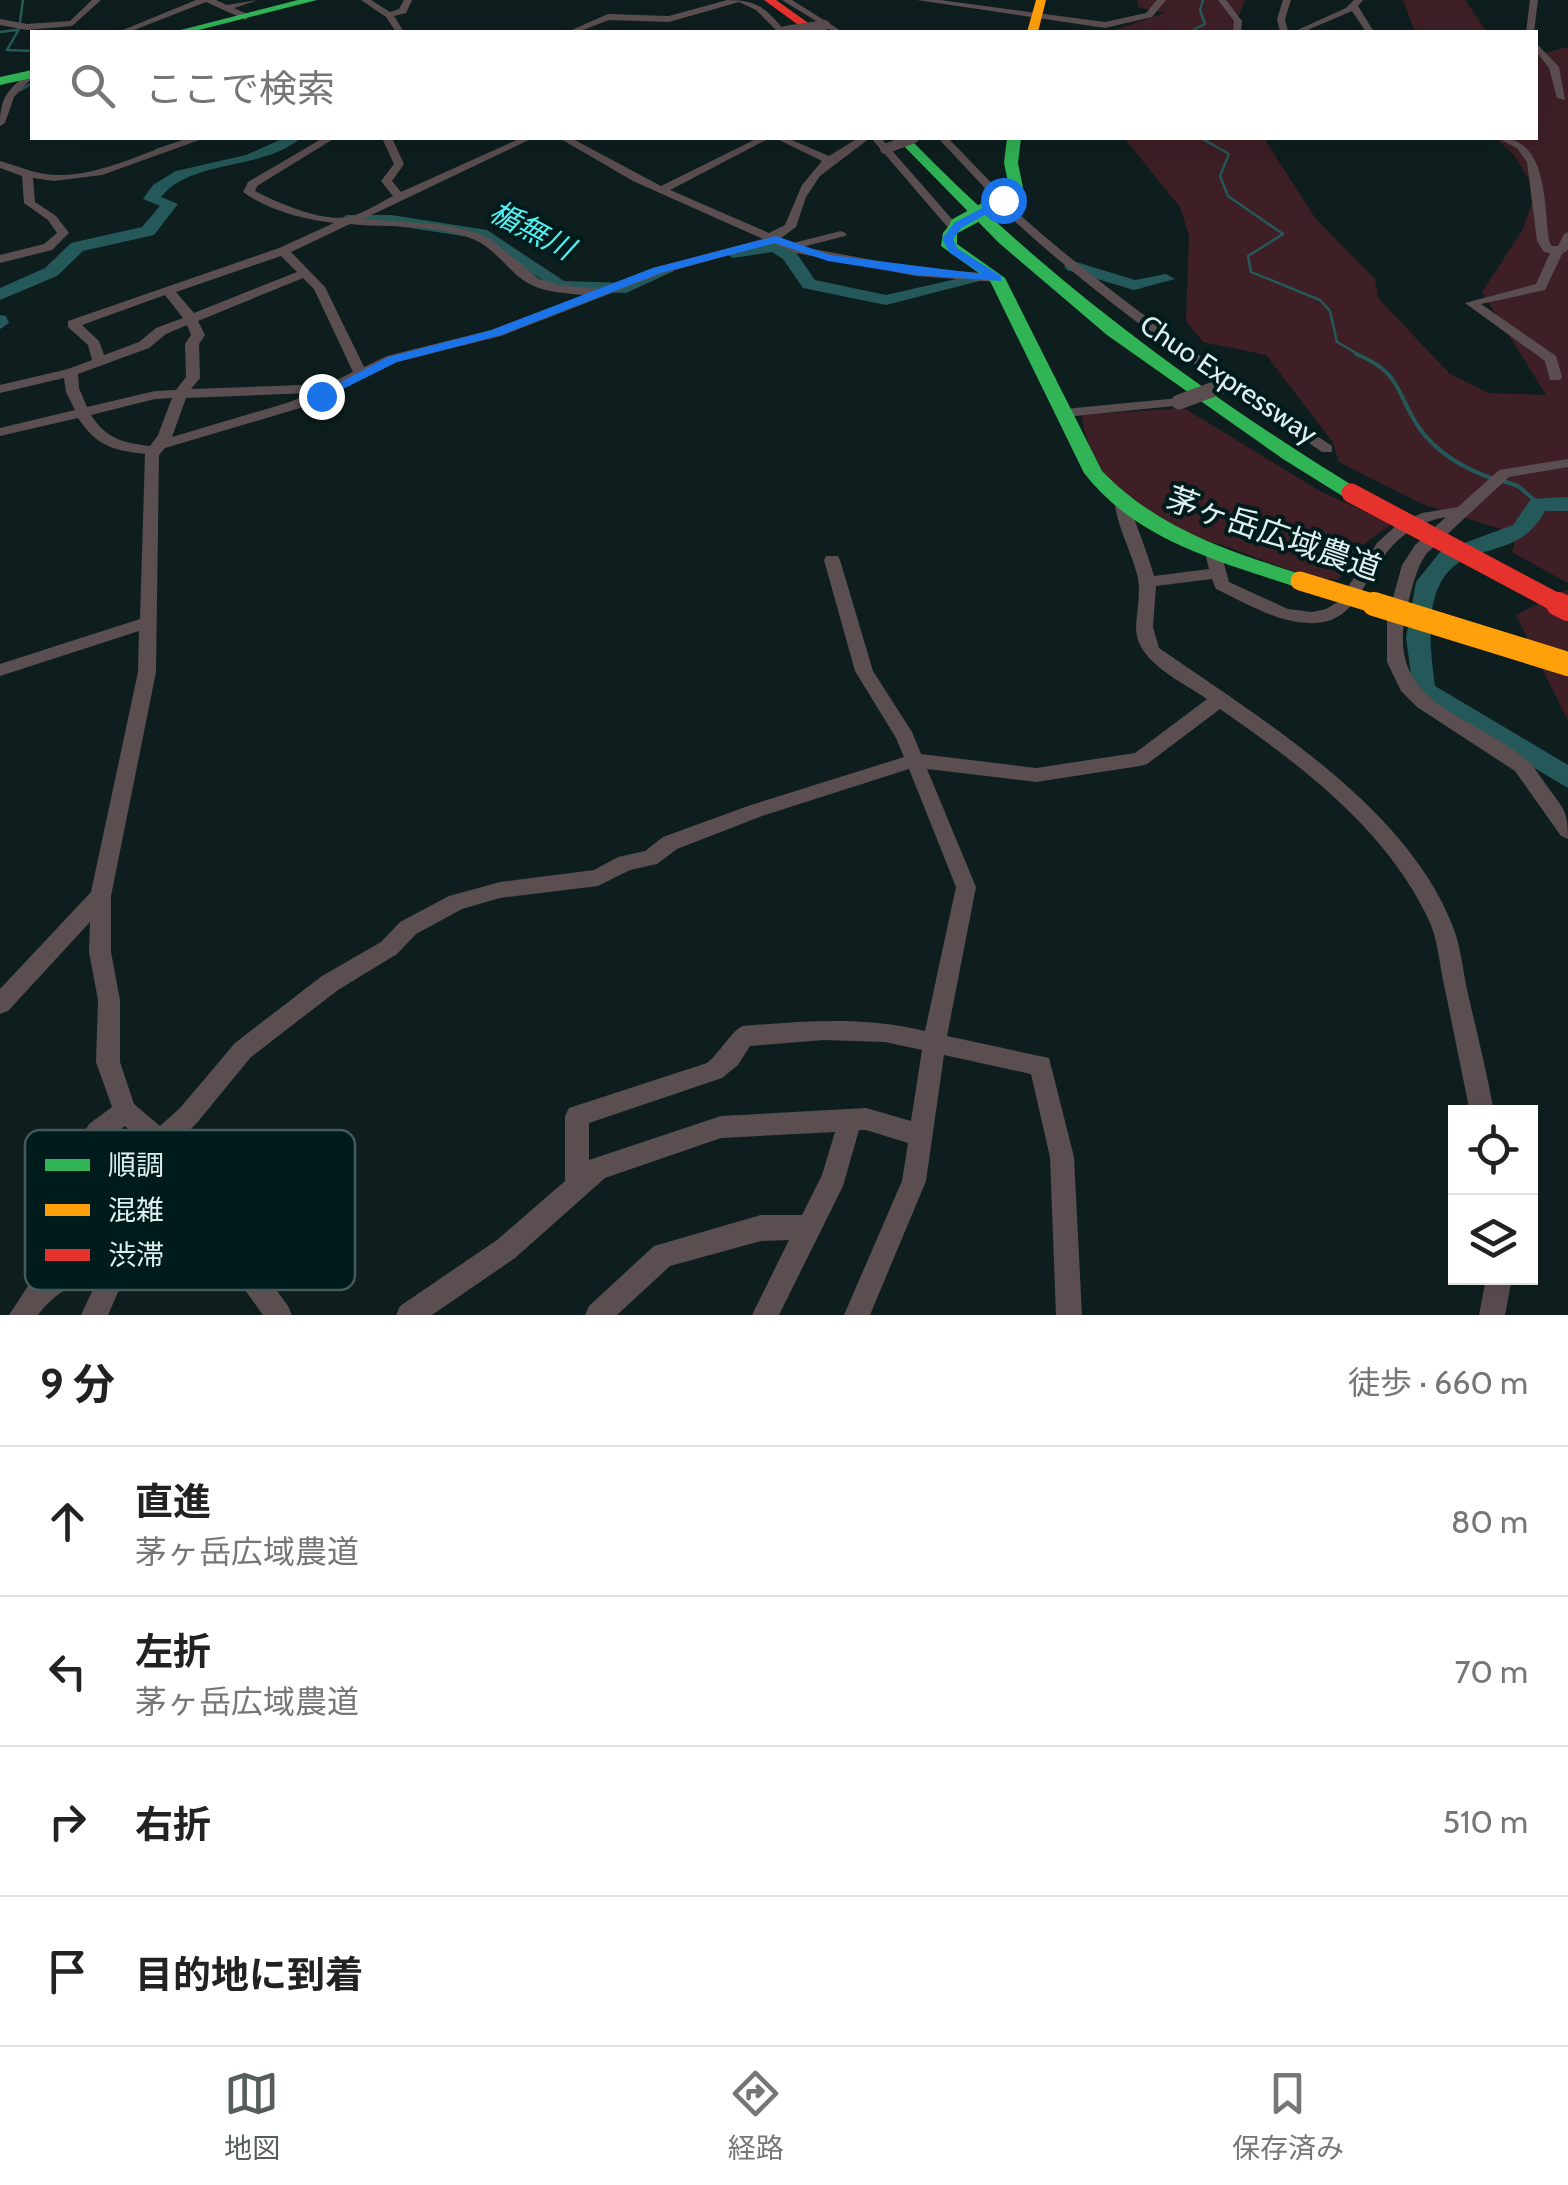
<!DOCTYPE html>
<html lang="ja">
<head>
<meta charset="utf-8">
<style>
  body { margin:0; font-family:Cabin,"Noto Sans JP",sans-serif; background:#f6f6f6; color:#222 }
  .controls { position:absolute; right:30px; bottom:30px; display:grid; overflow:hidden; border-radius:0px; box-shadow:0 10px 40px #0002 }
  .controls button { width:90px; height:90px; display:grid; place-items:center; padding:0; border:0; border-bottom:2px solid #e0e0e0; background:#fff; color:#222; font:50px sans-serif }
  .stop { position:absolute; width:30px; height:30px; margin:-22px; border:8px solid #1a73e8; border-radius:50%; background:#fff }
  .stop.end { background:#1a73e8; border-color:#fff; box-shadow:0 2px 10px #0008 }
  .list { margin:0; padding:0; list-style:none }
  h2 { display:flex; justify-content:space-between; align-items:center; height:130px; margin:0; padding:0 40px; font-size:42px }
  h2 small { font-size:32px; font-weight:400; color:#767676 }
  .list li { display:grid; grid-template-columns:65px 1fr auto; gap:30px; align-items:center; box-sizing:border-box; height:150px; padding:0 40px; border-top:2px solid #e0e0e0 }
  .list b { display:block; font-size:38px; white-space:nowrap }
  .list p { margin:0; font-size:32px; white-space:nowrap; color:#767676 }
  .list em { font-size:32px; font-style:normal; color:#767676 }
  .icon { flex:none; width:55px; height:55px; fill:none; stroke:currentColor; stroke-width:2; stroke-linecap:round; stroke-linejoin:round }
  .map { position:relative; flex:none; width:1568px; height:1315px; overflow:hidden }
  .search { position:absolute; background:#fff; box-shadow:0 10px 40px #0002; left:30px; right:30px; top:30px; height:110px; display:flex; align-items:center; gap:25px; box-sizing:border-box; padding:0 35px; border-radius:0px; color:#767676; font-size:38px }
  .sheet { height:730px; background:#fff }
  nav { display:flex; justify-content:space-around; align-items:center; box-sizing:border-box; height:140px; border-top:2px solid #e0e0e0; background:#fff; font-size:28px; color:#767676 }
  nav a { display:grid; justify-items:center; gap:5px }
  nav .on { color:#565d5d }
  .map>svg:first-child { display:block }
</style>
</head>
<body>
<div class="map">
<svg width="1568" height="1315" viewBox="0 0 1568 1315">
  <rect width="100%" height="100%" fill="#0e1e1e"/>
  <path fill="#3e1f26" d="M1137,0H1245L1232,32H1109L1164,13L1138,7Z
    M1403,0H1465L1487,32H1415Z
    M1568,47V583L1512,552L1516,534L1422,504L1339,462L1332,441L1266,355L1203,342L1186,321L1189,236L1180,207L1124,138H1264L1315,218L1375,279L1378,298L1450,374L1489,393L1546,395L1482,292L1523,229L1536,191L1514,155L1495,138H1536V55Z
    M1184,408L1320,491L1392,524L1361,546L1338,580C1295,577 1259,557 1219,544C1207,540 1193,541 1181,537C1133,520 1086,465 1082,415Z
    M1568,589V721L1516,615Z"/>
  <g fill="none" stroke-linecap="round" stroke-linejoin="round">
    <path stroke="#255959" stroke-width="2.5" d="M23,0L19,29L7,50L32,51
      M0,32L17,30
      M1189,32L1205,24L1200,10L1203,0
      M21,90L32,83
      M1201,138L1229,154L1220,176L1228,196L1283,234L1248,256L1251,272L1320,300L1330,311L1337,342L1363,357
      M156,150L194,138"/>
    <path stroke="#255959" stroke-width="4" d="M1356,354C1403,373 1395,393 1420,429C1438,454 1463,468 1491,478
      M1500,480L1518,486L1539,504"/>
    <path fill="#255959" fill-rule="evenodd" d="M284,138H301C262,171 191,159 161,197L178,204L154,235L83,251L57,276L0,300V288L45,268L71,243L142,227L160,206L143,199L153,185L176,171L246,155Z
      M347,215H391L487,230L564,281L624,283L665,266L674,271L626,293L560,291L476,238L391,225L341,223L339,220Z
      M775,241L795,251L815,280L886,295L974,275L983,280L886,305L803,288L783,259L772,252L733,258L724,253Z
      M1073,261L1135,280L1166,274L1175,279L1134,290L1067,270L1064,266Z
      M0,315L6,316L9,323L0,329Z
      M1568,497V511H1545C1528,542 1507,545 1475,555C1420,572 1429,640 1435,686L1568,765V788L1414,696L1406,638L1416,582L1440,552L1513,525L1531,499Z"/>
    <path fill="#5b4e51" fill-rule="evenodd" d="M92,0H101L72,26L27,30L0,25V19L27,24L70,21Z
      M196,0H216L227,5L258,0L234,8L249,15L246,20L206,2L129,32H118Z
      M361,0H371L390,12L399,9L404,0H412L406,13L394,16L404,32H396L386,17Z
      M727,0C759,0 766,9 786,32H778L756,10L739,2L669,22L609,20L578,32H567L608,14L669,16Z
      M782,0H792L843,32H834Z
      M917,0H940L1105,22L1146,13L1157,0H1166L1152,17L1105,28Z
      M1218,0H1226L1242,21L1241,32H1233L1234,21Z
      M1283,0H1291L1285,19L1288,32H1280L1277,19Z
      M1354,0H1363L1358,6L1374,32H1366L1352,11L1303,32H1293L1346,8Z
      M1530,0H1538L1534,32H1526Z
      M1536,43L1559,67L1565,100L1557,98L1549,68L1536,51Z
      M27,73H32V78L14,97L5,123L0,126C0,97 7,92 27,73Z
      M191,138H205L102,175L54,181L33,178L35,202L56,216L69,233L52,250L0,263V255L44,244L57,233L48,220L24,203L22,176L0,168V161C18,166 35,174 54,175C101,177 146,150 191,138Z
      M323,138H335L257,186L255,191C278,203 322,222 348,217C363,214 379,203 393,196L381,181L394,164L382,138H392L404,164L392,181L401,192L521,138H533L363,219L445,225L477,233L492,240L539,279L559,285L598,289L653,268L763,239L633,181L559,138H571L661,186L758,138H770L670,190L769,233L785,225L802,185L822,161L775,138H787L829,156L858,138H870L820,176L806,197L796,227L781,238L793,243L841,231L847,234L845,236L802,247L916,268L997,274L1003,278L997,282L916,276L796,253L773,243L661,274L501,336L397,362L300,408L165,448L159,455L156,672L111,896V952L120,1000V1062L134,1104L160,1126L180,1108L235,1043L322,976L381,942L400,922L449,896L500,882L594,870L618,857L645,851L663,837L748,806L904,757L896,738L855,671L824,560L826,556H838L840,560L873,671L912,732L921,754L1036,768L1135,753L1207,699C1183,682 1138,663 1136,630C1136,611 1142,593 1137,574C1131,551 1119,530 1115,506L1118,503H1128C1137,526 1147,552 1154,576L1209,569L1205,553L1213,548L1221,553L1229,582L1288,609L1312,612L1326,609L1338,602L1377,543L1398,524L1422,513L1458,507L1499,470L1568,459V467L1509,477L1427,553C1416,568 1413,585 1408,603C1381,704 1465,710 1526,759C1535,767 1542,780 1550,790C1565,811 1568,812 1568,839L1561,836L1515,771L1417,707L1401,691L1387,662V620L1402,565L1415,545L1446,517C1422,521 1402,533 1387,552C1353,596 1352,638 1280,618C1258,611 1237,599 1216,589L1212,579L1156,586L1153,627L1159,648C1261,719 1407,806 1453,927C1461,947 1463,972 1468,994C1477,1033 1487,1073 1494,1112H1470C1461,1070 1453,1027 1444,985C1440,966 1438,943 1431,925C1390,832 1301,765 1220,709L1147,764L1140,766L1036,782L927,769L976,887L947,1036L1049,1058L1074,1157L1082,1315H1056L1050,1157L1031,1074L944,1055L926,1181L870,1315H844L902,1181L908,1143L866,1130H859L843,1186L779,1315H752L789,1240L761,1241L670,1266L617,1315H585L589,1306L654,1246L761,1215H802L822,1175L835,1132L721,1138L605,1178L515,1258L432,1315H396L400,1306L497,1240L565,1181V1116L569,1108L707,1063C720,1053 732,1030 743,1026C805,1021 864,1016 925,1031L956,887L909,769L762,816L677,849L657,864L630,870L598,886L500,898L462,909L416,934L397,954L338,990L251,1057L196,1124L173,1146L174,1150L164,1182L182,1200L220,1213L288,1306L292,1315H263L203,1232L165,1219L155,1208L108,1315H81L127,1217L150,1150L125,1126L107,1140L95,1156C98,1181 114,1245 97,1264C80,1284 56,1290 38,1315H9L32,1280L80,1244L71,1153L89,1124L112,1107L96,1062L98,1000L89,952L90,922L8,1011L0,1014V989L91,892L138,672L139,631L0,676V664L140,619L145,454C112,450 97,446 78,418L0,436V428L75,410L66,392L64,378L0,393V385L68,369L92,360L88,345L68,327V321L279,248L334,223C302,219 270,211 243,192L248,182ZM350,224C390,228 437,223 475,240C494,248 506,268 523,280C540,292 563,293 584,295L491,330L387,356L364,367L325,287L291,252ZM281,256L297,272L194,313L176,292ZM303,278L314,289L353,372L328,384L191,389L200,378L199,344L205,335L198,321ZM165,295L183,318L156,328L139,342L104,355L99,341L82,325ZM187,325L191,335L185,344L186,377L176,390L155,391L87,407L79,388L78,374L149,348L166,334ZM310,393L290,402L172,437L186,398ZM172,398L158,435L150,446C124,443 106,439 91,415L155,399ZM824,1040L885,1042L922,1050L911,1121L866,1108L721,1116L589,1160V1123L722,1078L738,1065L750,1046Z
      M871,138H881L958,226V230H950Z
      M938,138H948L1007,199V203C1107,295 1220,370 1332,446V452H1322C1209,375 1096,299 996,204V200Z
      M1497,138C1548,135 1544,205 1549,241L1552,246H1558L1564,234L1568,232V250L1562,254L1545,290L1481,304L1556,356L1562,377L1560,380H1550L1545,361L1465,303L1536,284L1550,253L1544,252L1537,241L1527,162L1517,148Z
      M1179,398L1184,399V405L1065,417L1058,413L1065,409Z
      M1486,1278H1512L1505,1315H1479Z"/>
    <path fill="#30b455" fill-rule="evenodd" d="M298,0H317L191,32H173Z
      M32,70V78L0,85V77Z
      M896,138H909C1043,276 1194,388 1358,489L1361,493L1358,497H1344L1283,459L1107,335L999,243Z
      M1007,138H1021L1018,163L1023,188L998,207L991,203L1009,187L1004,163Z
      M952,222L964,225L957,234V244L1005,278L1102,471C1159,530 1231,552 1307,576L1311,581L1307,586H1293C1217,561 1135,539 1084,473L990,281L941,246L943,233Z"/>
    <path fill="#ff9f0a" fill-rule="evenodd" d="M1036,0H1046L1038,32H1027Z"/>
    <path fill="#e5322d" fill-rule="evenodd" d="M764,0H776L821,32H808Z"/>
    <path stroke="#5b4e51" stroke-width="10" d="M785,31L825,25
      M885,149L914,138"/>
    <path stroke="#5b4e51" stroke-width="15" d="M1179,402L1225,385"/>
    <path stroke="#30b455" stroke-width="15" d="M957,225L998,203"/>
    <path stroke="#ff9f0a" stroke-width="19" d="M1300,581L1382,606"/>
    <path stroke="#ff9f0a" stroke-width="24" d="M1374,604L1568,664"/>
    <path stroke="#e5322d" stroke-width="19" d="M1351,493L1563,606"/>
    <path stroke="#e5322d" stroke-width="24" d="M1558,604L1568,609"/>
  </g>
  <path fill="#1a73e8" d="M1003,197L1007,203L961,228L953,239L958,249L1001,276V281L916,275L828,261L775,243L661,273L501,335L397,362L325,398L314,396L388,357L492,330L653,268L776,236L830,255L982,274L950,253L942,239L954,223Z"/>
  <g text-anchor="middle" dominant-baseline="central" stroke-width="8" stroke-linejoin="round" paint-order="stroke">
    <g font-size="28" fill="#dfeeee" stroke="#001b1b">
      <text transform="translate(1229 379) rotate(34)">Chuo Expressway</text>
    </g>
    <g font-size="30" font-style="italic" fill="#52eeef" stroke="#001b1b">
      <text transform="translate(532 230) rotate(28)">楯無川</text>
    </g>
    <g font-size="32" fill="#dfeeee" stroke="#001b1b">
      <text transform="translate(1274 533) rotate(19)">茅ヶ岳広域農道</text>
    </g>
  </g>
  <rect x="25" y="1130" width="330" height="160" rx="15" fill="#001b1b" stroke="#435a5a" stroke-width="2.5"/>
  <rect x="45" y="1159" width="45" height="12" fill="#30b455"/>
  <rect x="45" y="1204" width="45" height="12" fill="#ff9f0a"/>
  <rect x="45" y="1249" width="45" height="12" fill="#e5322d"/>
  <g font-size="28" fill="#dfeeee">
    <text x="108" y="1175">順調</text>
    <text x="108" y="1220">混雑</text>
    <text x="108" y="1265">渋滞</text>
  </g>
</svg>
<div class="controls">
<button><svg class="icon" aria-label="locate" viewBox="0 0 24 24"><circle cx="12" cy="12" r="6"/><path d="M12 2v4M12 18v4M2 12h4M18 12h4"/></svg></button>
<button><svg class="icon" aria-label="layers" viewBox="0 0 24 24"><path d="M12 4l9 5-9 5-9-5zM3 14l9 5 9-5"/></svg></button>
</div>
<div class="stop" style="left:1003px;top:200px"></div>
<div class="stop end" style="left:321px;top:396px"></div>
<div class="search"><svg class="icon" aria-label="search" viewBox="0 0 24 24"><circle cx="10" cy="10" r="6"/><path d="M15 15l6 6"/></svg>ここで検索</div>
</div>
<section class="sheet">
<h2>9 分<small>徒歩 · 660 m</small></h2>
<ul class="list">
<li><svg class="icon" aria-label="ahead" viewBox="0 0 24 24"><path d="M12 20V5M6 11l6-6 6 6"/></svg><div><b>直進</b><p>茅ヶ岳広域農道</p></div><em>80 m</em></li>
<li><svg class="icon" aria-label="left" viewBox="0 0 24 24"><path d="M17 20v-9H6M10 6l-5 5 5 5"/></svg><div><b>左折</b><p>茅ヶ岳広域農道</p></div><em>70 m</em></li>
<li><svg class="icon" aria-label="right" viewBox="0 0 24 24"><path d="M7 20v-9h11M14 6l5 5-5 5"/></svg><div><b>右折</b></div><em>510 m</em></li>
<li><svg class="icon" aria-label="arrive" viewBox="0 0 24 24"><path d="M6 21V4h12l-3 4 3 4H6"/></svg><div><b>目的地に到着</b></div></li>
</ul>
</section>
<nav>
<a class="on"><svg class="icon" aria-label="map" viewBox="0 0 24 24"><path d="M3 6l6-2 6 2 6-2v14l-6 2-6-2-6 2zM9 4v14M15 6v14"/></svg>地図</a>
<a><svg class="icon" aria-label="directions" viewBox="0 0 24 24"><path d="M12 3l9 9-9 9-9-9zM9 14v-3h6M13 9l2 2-2 2"/></svg>経路</a>
<a><svg class="icon" aria-label="saved" viewBox="0 0 24 24"><path d="M7 4h10v16l-5-4-5 4z"/></svg>保存済み</a>
</nav>
</body>
</html>
